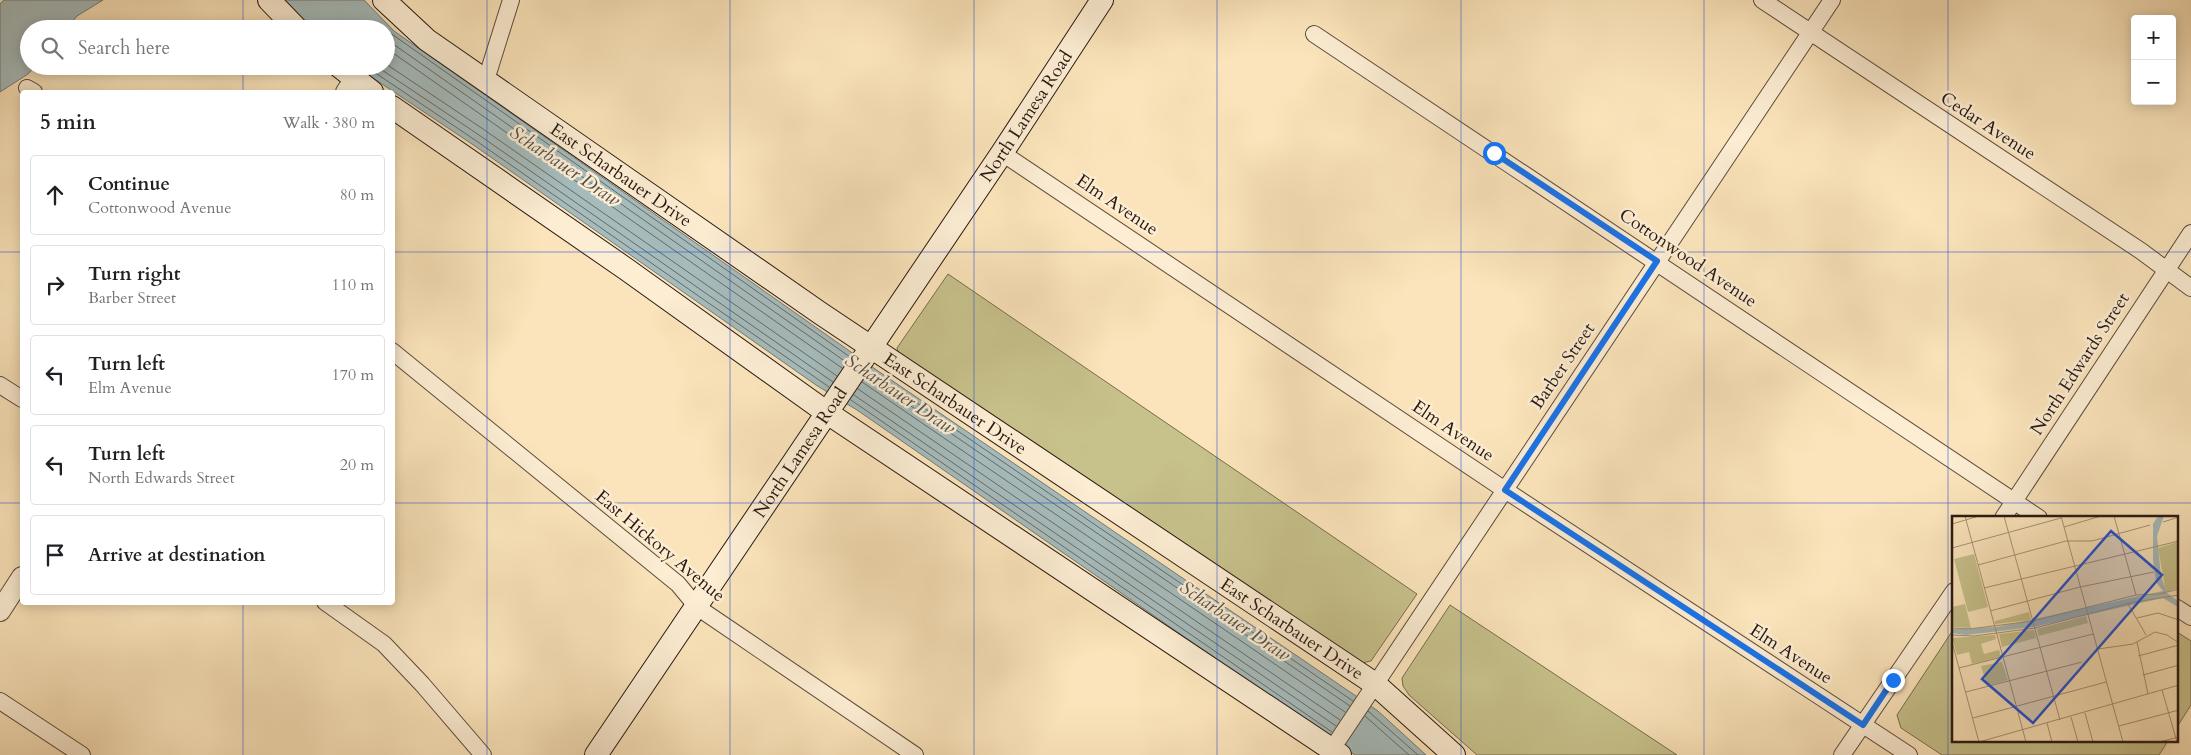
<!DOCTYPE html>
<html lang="en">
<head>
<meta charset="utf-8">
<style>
  body { margin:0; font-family:Cardo,serif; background:#f2f2f2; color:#202124 }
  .controls { position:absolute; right:15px; top:15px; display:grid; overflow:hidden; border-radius:5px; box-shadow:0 2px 12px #0003 }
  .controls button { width:45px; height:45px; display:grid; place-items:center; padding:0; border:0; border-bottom:1px solid #e0e0e0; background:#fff; color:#202124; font:25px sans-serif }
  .stop { position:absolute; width:15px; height:15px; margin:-11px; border:4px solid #1a73e8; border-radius:50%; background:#fff }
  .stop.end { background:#1a73e8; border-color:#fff; box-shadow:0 1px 5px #0008 }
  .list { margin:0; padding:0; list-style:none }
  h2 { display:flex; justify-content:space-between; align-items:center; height:65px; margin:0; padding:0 20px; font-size:21px }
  h2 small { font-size:16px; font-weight:400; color:#757577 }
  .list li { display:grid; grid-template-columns:32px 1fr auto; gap:15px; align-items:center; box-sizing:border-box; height:80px; margin:0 10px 10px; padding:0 10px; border:1px solid #e0e0e0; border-radius:5px }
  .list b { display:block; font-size:19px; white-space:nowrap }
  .list p { margin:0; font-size:16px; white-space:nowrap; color:#757577 }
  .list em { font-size:16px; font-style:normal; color:#757577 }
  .icon { flex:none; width:28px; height:28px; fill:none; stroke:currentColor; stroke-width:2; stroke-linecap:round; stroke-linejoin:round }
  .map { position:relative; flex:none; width:2191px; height:755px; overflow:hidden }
  .search { position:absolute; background:#fff; box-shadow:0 2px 12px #0003; left:20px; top:20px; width:375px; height:55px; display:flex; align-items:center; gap:12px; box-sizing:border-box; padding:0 18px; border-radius:28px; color:#757577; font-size:19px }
  .panel { position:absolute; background:#fff; box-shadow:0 2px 12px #0003; left:20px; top:90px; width:375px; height:515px; border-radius:5px }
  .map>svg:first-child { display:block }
</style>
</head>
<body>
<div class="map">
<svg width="2191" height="755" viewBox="0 0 2191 755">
  <rect width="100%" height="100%" fill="#fbe4bb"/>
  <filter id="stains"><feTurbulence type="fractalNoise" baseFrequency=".004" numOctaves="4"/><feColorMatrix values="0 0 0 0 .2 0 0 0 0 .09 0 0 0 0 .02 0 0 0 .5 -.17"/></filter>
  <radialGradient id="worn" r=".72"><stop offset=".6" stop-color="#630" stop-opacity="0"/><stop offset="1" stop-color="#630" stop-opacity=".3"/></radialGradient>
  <path fill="#c7c18b" stroke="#786c4e" d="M948,274L1417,594L1371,661L1357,664L899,355L897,348Z
    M1450,605L1677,755H1477L1409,695L1403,686L1402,678Z
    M1953,630L1954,741H2168L2159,755H1942L1901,728L1897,715Z
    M2177,632L2191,641V705L2177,727Z"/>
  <path fill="#a5bbbc" stroke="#737a78" d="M4,0H103L77,16L66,29H29V66H35L28,74L0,92V4Z
    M285,0H364L394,31L878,371L1378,711L1426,755H1355L857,410L816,385L472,144L355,66H386V29H313Z"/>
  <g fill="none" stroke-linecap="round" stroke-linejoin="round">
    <path stroke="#666a66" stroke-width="1" d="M386,30L850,357
      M386,39L846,362
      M386,48L842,368
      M386,64L483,129L837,376
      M365,66L475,140L829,387
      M376,66L479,135L833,382
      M870,371L1353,701
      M867,376L1350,706
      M862,382L1345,712
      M858,389L1340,720
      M854,395L1336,726
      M851,400L1332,732
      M1368,711L1418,755
      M1365,716L1409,755"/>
    <g stroke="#5d4b3c" stroke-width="18">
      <path id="minor" d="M1762,0L2141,251L2191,288
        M1314,34L2039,518
        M486,80L511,0
        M27,88L34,92
        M1002,153L1505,490L1909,755
        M392,351L678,584L697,607L915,755
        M0,385L22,399
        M2003,518L2191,233
        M325,602L384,644L422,684L483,755
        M2177,608L2191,617
        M0,701L82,755
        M1328,755L1832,0
        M1842,755L1954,591"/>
    </g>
    <g stroke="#5d4b3c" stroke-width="22">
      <path id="tertiary" d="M346,92L354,80
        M0,611L22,577"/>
    </g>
    <g stroke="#281811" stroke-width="24">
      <g id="secondary">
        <path d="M269,0L297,29"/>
        <path id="s1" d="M384,0L427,40L820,313L1375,684L1454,755"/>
        <path d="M339,66L372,92"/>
        <path d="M392,107L626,269L826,412L1340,755"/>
        <path id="s2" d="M596,755L1002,153L1102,0"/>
      </g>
    </g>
    <use href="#minor" stroke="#fcedd3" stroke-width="16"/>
    <use href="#tertiary" stroke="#fcedd3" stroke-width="20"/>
    <use href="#secondary" stroke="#fcedd3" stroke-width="22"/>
  </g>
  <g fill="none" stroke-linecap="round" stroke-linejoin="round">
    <path stroke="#1a73e8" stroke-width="6" d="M1494,153L1657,261L1505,490L1863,725L1893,680"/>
  </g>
  <path fill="none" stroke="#1d4ed8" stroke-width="1" stroke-opacity="0.55" d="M243,0V29M487,0V755M730,0V755M974,0V755M1217,0V755M1461,0V755M1704,0V755M1948,0V755M243,66V92M0,252H22M392,252H2191M0,503H22M392,503H2191M243,602V755"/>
  <g text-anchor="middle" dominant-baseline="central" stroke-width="5" stroke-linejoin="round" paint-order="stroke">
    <g font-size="18" fill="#281811" stroke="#fcedd3">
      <text stroke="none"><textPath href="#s2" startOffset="770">North Lamesa Road</textPath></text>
      <text transform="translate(1988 126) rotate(33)">Cedar Avenue</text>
      <text stroke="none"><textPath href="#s1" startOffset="295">East Scharbauer Drive</textPath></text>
      <text transform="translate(1117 205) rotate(34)">Elm Avenue</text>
      <text transform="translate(1688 258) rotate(34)">Cottonwood Avenue</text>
      <text transform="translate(2080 364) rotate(-57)">North Edwards Street</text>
      <text transform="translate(1563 366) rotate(-56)">Barber Street</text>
      <text stroke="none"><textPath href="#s1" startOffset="700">East Scharbauer Drive</textPath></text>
      <text transform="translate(1453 431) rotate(34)">Elm Avenue</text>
      <text stroke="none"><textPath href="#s2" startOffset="365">North Lamesa Road</textPath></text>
      <text transform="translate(660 546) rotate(40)">East Hickory Avenue</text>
      <text stroke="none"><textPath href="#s1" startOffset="1105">East Scharbauer Drive</textPath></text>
      <text transform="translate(1791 654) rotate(33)">Elm Avenue</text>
    </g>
    <g font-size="19" font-style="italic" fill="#54514d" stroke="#fcedd3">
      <text transform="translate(565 166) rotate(34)">Scharbauer Draw</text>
      <text transform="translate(900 394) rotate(34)">Scharbauer Draw</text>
      <text transform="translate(1235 621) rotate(34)">Scharbauer Draw</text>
    </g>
  </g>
  <g transform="translate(1952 516)">
    <rect width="226" height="226" fill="#fbe4bb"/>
    <path d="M226,26V72L214,76L206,32ZM22,38L36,91L16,96L2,43ZM13,88L19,112L0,111V91ZM77,96L79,104L43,108V105ZM134,100L136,107L87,120L85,113ZM82,114L84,122L50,131L47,118ZM43,119L44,123L29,128L32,138L47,134L49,141L20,148L17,136L5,139L0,122ZM50,146L56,164L35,170L29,150Z" fill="#c7c18b"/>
    <path d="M206,0H212L205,20L209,60L215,77L226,85V91L211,82L81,111L14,119L0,117V113L45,111L211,75L204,66L201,44V8Z" fill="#a5bbbc"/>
    <path fill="none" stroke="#a79277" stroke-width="1" d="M13,0L74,226M52,0L108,204M109,0L171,226M162,0L184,79M211,6L227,1M0,8L27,0M112,11L149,0M0,32L109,2M26,49L114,25H140L198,9M32,72L227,25M176,88L194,119M38,95L128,71L202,56M185,102L206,97L227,104M0,112L17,113L81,105L184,79L207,78L227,73M0,119L22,120L83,112L182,86L227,79M0,126L27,226M185,126L196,178M146,133L181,128L203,116L215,119L227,127M186,140L227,129M7,152L141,118M191,159L227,149M210,174L225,226M14,176L130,146M133,197L141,226M119,201L126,226M21,202L154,166M95,207L100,226M167,210L227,194M27,226L227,169M207,226L227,221"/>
    <path fill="#1d4ed8" fill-opacity="0.15" stroke="#1d4ed8" stroke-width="2.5" d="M159,15L210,59L81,207L30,163Z"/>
    <rect width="226" height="226" fill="none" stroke="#281811" stroke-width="2.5"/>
  </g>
  <rect width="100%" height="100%" filter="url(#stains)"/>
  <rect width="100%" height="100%" fill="url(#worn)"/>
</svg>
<div class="controls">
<button>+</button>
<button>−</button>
</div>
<div class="stop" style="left:1494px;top:153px"></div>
<div class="stop end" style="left:1893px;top:680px"></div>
<div class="search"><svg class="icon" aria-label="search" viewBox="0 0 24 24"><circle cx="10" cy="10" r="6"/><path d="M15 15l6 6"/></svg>Search here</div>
<section class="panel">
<h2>5 min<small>Walk · 380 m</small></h2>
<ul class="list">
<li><svg class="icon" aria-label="ahead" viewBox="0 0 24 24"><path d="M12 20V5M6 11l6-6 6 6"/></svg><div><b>Continue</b><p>Cottonwood Avenue</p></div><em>80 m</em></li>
<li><svg class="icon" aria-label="right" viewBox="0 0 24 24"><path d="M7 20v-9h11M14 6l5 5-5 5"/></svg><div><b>Turn right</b><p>Barber Street</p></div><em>110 m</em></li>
<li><svg class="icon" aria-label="left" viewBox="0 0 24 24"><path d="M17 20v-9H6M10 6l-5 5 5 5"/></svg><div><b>Turn left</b><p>Elm Avenue</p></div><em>170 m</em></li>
<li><svg class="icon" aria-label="left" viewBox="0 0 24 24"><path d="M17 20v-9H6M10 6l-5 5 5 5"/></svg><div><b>Turn left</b><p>North Edwards Street</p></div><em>20 m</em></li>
<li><svg class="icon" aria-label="arrive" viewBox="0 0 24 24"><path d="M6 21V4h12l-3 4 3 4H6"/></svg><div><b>Arrive at destination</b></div></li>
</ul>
</section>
</div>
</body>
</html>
